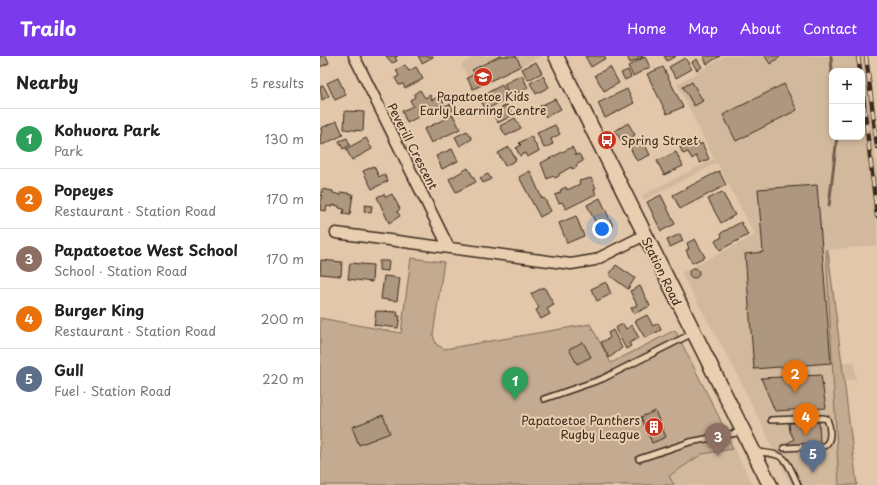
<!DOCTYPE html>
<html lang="en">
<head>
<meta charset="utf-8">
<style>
  body { margin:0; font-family:"Playpen Sans",sans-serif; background:#f6f6f6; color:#222 }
  .controls { position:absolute; right:12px; top:12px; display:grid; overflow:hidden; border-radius:8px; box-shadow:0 2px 6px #0003 }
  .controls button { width:36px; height:36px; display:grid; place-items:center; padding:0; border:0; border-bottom:1px solid #e0e0e0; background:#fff; color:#222; font:20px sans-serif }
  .you { position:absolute; left:282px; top:173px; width:14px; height:14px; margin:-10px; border:3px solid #fff; border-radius:50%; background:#1a73e8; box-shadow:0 0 0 6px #1a73e833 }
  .badge { display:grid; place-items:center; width:26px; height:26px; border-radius:50%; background:#7c3aed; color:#fff; font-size:13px; font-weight:700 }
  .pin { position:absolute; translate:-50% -33px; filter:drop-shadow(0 1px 2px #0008) }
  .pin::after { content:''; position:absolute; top:21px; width:14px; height:12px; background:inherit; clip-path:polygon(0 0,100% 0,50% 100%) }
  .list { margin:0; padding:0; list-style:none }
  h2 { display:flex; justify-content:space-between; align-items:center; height:52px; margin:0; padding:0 16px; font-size:17px }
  h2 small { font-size:13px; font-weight:400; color:#767676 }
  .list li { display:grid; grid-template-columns:26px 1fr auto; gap:12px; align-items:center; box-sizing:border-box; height:60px; padding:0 16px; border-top:1px solid #e0e0e0 }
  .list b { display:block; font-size:15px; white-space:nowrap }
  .list p { margin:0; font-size:13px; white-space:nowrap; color:#767676 }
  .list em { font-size:13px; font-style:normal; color:#767676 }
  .map { position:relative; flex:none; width:557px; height:429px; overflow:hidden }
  header { display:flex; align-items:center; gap:24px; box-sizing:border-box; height:56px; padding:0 20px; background:#7c3aed; color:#fff }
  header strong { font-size:19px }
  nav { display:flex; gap:22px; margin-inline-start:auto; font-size:14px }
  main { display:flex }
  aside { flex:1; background:#fff }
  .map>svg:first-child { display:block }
</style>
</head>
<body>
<header>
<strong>Trailo</strong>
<nav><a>Home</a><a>Map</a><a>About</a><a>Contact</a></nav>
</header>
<main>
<aside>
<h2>Nearby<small>5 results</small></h2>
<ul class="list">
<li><span class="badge" style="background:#2e9e5b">1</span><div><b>Kohuora Park</b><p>Park</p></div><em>130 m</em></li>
<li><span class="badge" style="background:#e8710a">2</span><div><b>Popeyes</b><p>Restaurant · Station Road</p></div><em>170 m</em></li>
<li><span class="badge" style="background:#8d6e63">3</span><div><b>Papatoetoe West School</b><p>School · Station Road</p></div><em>170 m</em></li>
<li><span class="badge" style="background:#e8710a">4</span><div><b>Burger King</b><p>Restaurant · Station Road</p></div><em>200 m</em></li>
<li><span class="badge" style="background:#5c6f8a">5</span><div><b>Gull</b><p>Fuel · Station Road</p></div><em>220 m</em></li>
</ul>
</aside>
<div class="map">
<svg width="557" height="429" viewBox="0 0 557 429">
  <rect width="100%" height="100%" fill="#e2c7aa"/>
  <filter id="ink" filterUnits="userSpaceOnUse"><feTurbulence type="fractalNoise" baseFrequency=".025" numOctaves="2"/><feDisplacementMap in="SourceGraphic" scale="8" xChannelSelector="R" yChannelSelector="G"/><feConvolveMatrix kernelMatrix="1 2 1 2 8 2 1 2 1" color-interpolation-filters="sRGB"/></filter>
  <g filter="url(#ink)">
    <path fill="#d2b99d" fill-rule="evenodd" d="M156,0H218L219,1L153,35L141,8Z
      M405,0H544L557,113V189L506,194L519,429H471L415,314L361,217L435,179L397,107L324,144L322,139L394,103L357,28ZM512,15H542V81H512Z
      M534,306L536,323L523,324L522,307Z
      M408,381L433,429H354L349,420Z"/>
    <path fill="#c3aa90" stroke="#7f6a57" d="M506,193L508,195L537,429H519Z
      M91,202L124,206L113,279L116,288L124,293L270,268L291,307L355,274L399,361L413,393L382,398L349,420L354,429H0V262L81,277Z"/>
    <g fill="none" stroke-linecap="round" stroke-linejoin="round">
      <path stroke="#745f4d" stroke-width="3" d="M511,0L512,18
        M509,150L517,81"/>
    </g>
    <path fill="#ae977f" stroke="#3b2a1e" d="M0,0H6L9,7L0,11Z
      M66,0H78L75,1L77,5L72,7Z
      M98,0H113V1L102,7Z
      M180,0H196L201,10L153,33L147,22L153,19L154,16L152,14Z
      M265,0H284L286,2L271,11Z
      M307,0H322L323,1L310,7Z
      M344,0H356L347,5Z
      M383,0H400L387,8Z
      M445,0H459L460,1L450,8Z
      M325,1L330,11L313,20L308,10Z
      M365,2L372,13L356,22L349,11Z
      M377,3L382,11L377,14L372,6Z
      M216,6L222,17L208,24L202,13Z
      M85,9L89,15L96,11L103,23L85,32L83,28L79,29L75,22L79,20L76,14Z
      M290,11L299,27L284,35L275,19Z
      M343,11L363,51L347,58L327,18Z
      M308,14L311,21L305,24L301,17Z
      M202,19L208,32L190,41L184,28Z
      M223,20L229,31L216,38L210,27Z
      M18,22L26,39L15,44L7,27Z
      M372,26L383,45L374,50L363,31Z
      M464,28L477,54L416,85L403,59Z
      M3,29L9,40L2,44L0,31Z
      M182,29L189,41L166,54L159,41Z
      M307,33L314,47L285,62L278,47Z
      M100,34L105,42L110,39L112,44L120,40L124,47L87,67L82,55L93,50L90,44L95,41L94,38Z
      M235,43L241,53L226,61L220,50Z
      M130,48L133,54L124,58L121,51Z
      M187,49L193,59L178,67L172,57Z
      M25,55L44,56L43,75L24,73Z
      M133,59L140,73L111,87L104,73Z
      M195,62L201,72L186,80L180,70Z
      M17,65L23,79L2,89L0,84V79L2,78L1,72Z
      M308,67L315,79L303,87L295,75Z
      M235,69L240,78L231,83L233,88L224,92L217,77Z
      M147,75L152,83L140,90L135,81Z
      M211,80L219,95L207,101L205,97L200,100L196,92L201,89L199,87Z
      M27,82L30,89L23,93L19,85Z
      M46,82L52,93L32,104L26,93Z
      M376,82L380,89L382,87L389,103L380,107L376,100L372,103L368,96L363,98L360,91Z
      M322,83L330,99L317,105L309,90Z
      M189,91L196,104L185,110L178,97Z
      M252,91L256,99L259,98L263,105L256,109L257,111L252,113L251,111L239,118V120L235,122L233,120L227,123L221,107Z
      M132,93L138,105L122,113L116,100Z
      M356,96L363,110L344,119L337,105Z
      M54,110L59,121L64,118L68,125L52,133L43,115Z
      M148,112L156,126L136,136L129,123Z
      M210,115L222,143L224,142L231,155L220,161L199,121Z
      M399,115L406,129L360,153L353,139Z
      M168,118L171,123L163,127L160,122Z
      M271,122L276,132L274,133L276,138L246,153L242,146L239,147L235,139L241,136L240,134L246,131L247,134L260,128L259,125Z
      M497,129L511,307L434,313L425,198L443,196L438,133Z
      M2,133L13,135V137L21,139V136L33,138L30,159L23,158L24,153L19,152V150L12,149V151L7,150L6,155L0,154Z
      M402,136L415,159L401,167L388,143Z
      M64,138L66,141L72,138L80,153L77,155L80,160L69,167L57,141Z
      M341,139L355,168L341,175L327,146Z
      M280,142L293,170L280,176L267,149Z
      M45,149L52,150L51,157L44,156Z
      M256,160L264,180L247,187L239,167Z
      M421,166L428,179L400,194L395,185L402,181L401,177Z
      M360,178L363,185L350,191L347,184Z
      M375,183L385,201L372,207L366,194L369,193L367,187Z
      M1,204L22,206L21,220L0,218Z
      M59,205H69L68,215L59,214Z
      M30,207L53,209L52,226L28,223Z
      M296,209L315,222L308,233L289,219Z
      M369 217a5 5 0 1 1 10 0a5 5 0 1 1-10 0Z
      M64,220L80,222L77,245L61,243Z
      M286,226L291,238L277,245L271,233Z
      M320,230L330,250L314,258L311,252L317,249L310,235Z
      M224,231L234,249L227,253L230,258L221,263L216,254L219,252L211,238Z
      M56,255L78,256L77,260H80L78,272L54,269Z
      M327,259L333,270L338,267L341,274L325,282L315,265Z
      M303,268L306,273L312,269L319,282L309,287L311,290L306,293L295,272Z
      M293,274L302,292L289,302L281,286L290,282L288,277Z
      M263,286L271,301L257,308L249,293Z
      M501,319L506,352L455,355L441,322Z
      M335,355L346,381L332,387L321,361Z
      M63,359L70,377L39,389L32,371Z
      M488,366H499L500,387L470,391L468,387L474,383L470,376L469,367Z"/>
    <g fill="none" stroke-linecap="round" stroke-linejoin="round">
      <g stroke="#3b2a1e" stroke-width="8">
        <path id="service" d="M224,343L282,323L373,277
          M451,364L503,362L507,363C510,370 513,385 504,390L464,392
          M436,396C468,398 465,402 478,429
          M319,403L370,386L422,376"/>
      </g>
      <g stroke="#3b2a1e" stroke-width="13">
        <path id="minor" d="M34,0L129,192
          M16,177L251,208L275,204L325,179"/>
      </g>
      <g stroke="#3b2a1e" stroke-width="17">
        <path id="secondary" d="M236,0L450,429"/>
      </g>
      <use href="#service" stroke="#e9ceb0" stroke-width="5"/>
      <use href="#minor" stroke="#e9ceb0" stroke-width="10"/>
      <use href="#secondary" stroke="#e9ceb0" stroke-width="14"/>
      <g stroke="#3b2a1e" stroke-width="4.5">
        <path id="rail" d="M538,0L540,15
          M546,0L557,91
          M542,32L557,160"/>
      </g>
      <use href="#rail" stroke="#e9ceb0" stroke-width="3" stroke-dasharray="9" stroke-linecap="butt"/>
    </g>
  </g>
  <defs>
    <g id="school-disc" transform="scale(1)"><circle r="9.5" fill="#c8321e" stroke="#e9ceb0"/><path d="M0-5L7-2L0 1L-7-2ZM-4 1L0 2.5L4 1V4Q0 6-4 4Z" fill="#fff"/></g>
    <g id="bus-disc" transform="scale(1)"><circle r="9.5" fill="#c8321e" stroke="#e9ceb0"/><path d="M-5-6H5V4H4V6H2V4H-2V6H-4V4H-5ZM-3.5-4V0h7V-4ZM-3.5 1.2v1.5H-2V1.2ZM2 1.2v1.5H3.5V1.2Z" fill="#fff"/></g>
    <g id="building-disc" transform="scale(1)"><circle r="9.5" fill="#c8321e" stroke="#e9ceb0"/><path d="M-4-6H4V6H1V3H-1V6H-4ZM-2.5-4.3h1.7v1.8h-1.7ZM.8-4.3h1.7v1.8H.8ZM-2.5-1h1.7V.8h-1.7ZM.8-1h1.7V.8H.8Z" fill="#fff"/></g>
  </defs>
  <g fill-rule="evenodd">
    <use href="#school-disc" x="163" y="21"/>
    <use href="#bus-disc" x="287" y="84"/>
    <use href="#building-disc" x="334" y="371"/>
  </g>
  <g text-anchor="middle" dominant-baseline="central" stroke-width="4" stroke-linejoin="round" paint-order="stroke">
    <g font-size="12" fill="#3b2a1e" stroke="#e9ceb0">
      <text x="163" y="40">Papatoetoe Kids<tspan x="163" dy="14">Early Learning Centre</tspan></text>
      <text x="301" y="84" text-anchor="start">Spring Street</text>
      <text x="320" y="364" text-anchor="end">Papatoetoe Panthers<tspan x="320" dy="14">Rugby League</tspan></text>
    </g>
    <g font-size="12" fill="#3b2a1e" stroke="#e9ceb0">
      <text transform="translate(93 90) rotate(63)">Peverill Crescent</text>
      <text transform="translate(342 215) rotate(64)">Station Road</text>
    </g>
  </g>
</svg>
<div class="controls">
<button>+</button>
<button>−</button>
</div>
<div class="you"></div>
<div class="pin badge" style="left:195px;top:344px;background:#2e9e5b">1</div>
<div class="pin badge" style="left:475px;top:337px;background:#e8710a">2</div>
<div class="pin badge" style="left:398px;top:400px;background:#8d6e63">3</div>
<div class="pin badge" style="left:486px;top:380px;background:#e8710a">4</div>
<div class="pin badge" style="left:493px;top:417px;background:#5c6f8a">5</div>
</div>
</main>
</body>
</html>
